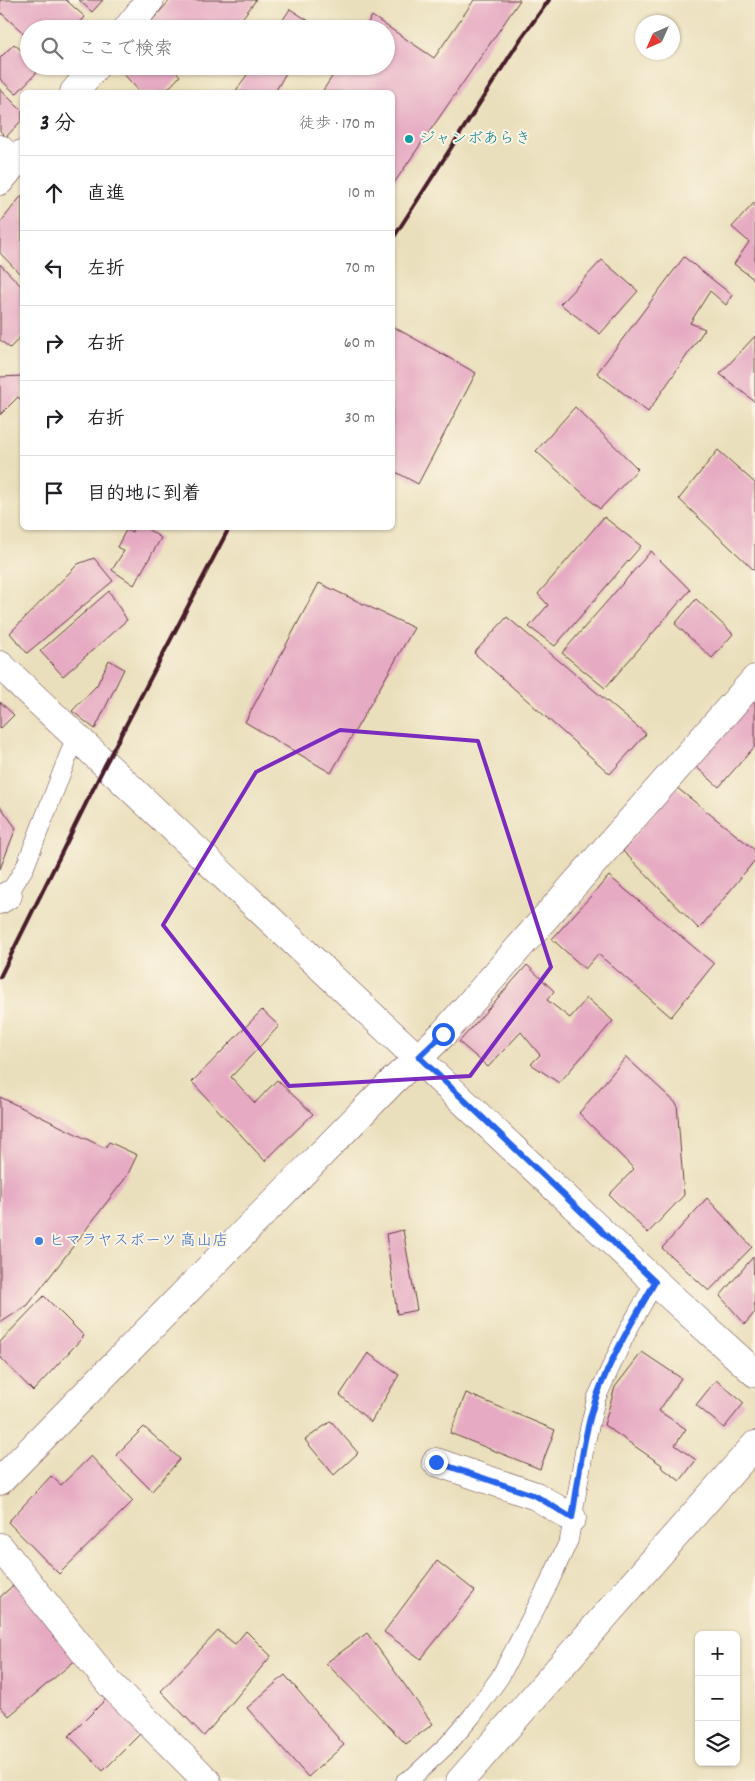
<!DOCTYPE html>
<html lang="ja">
<head>
<meta charset="utf-8">
<style>
  body { margin:0; font-family:Dekko,"Klee One",sans-serif; background:#f2f2f2; color:#202124 }
  .controls { position:absolute; right:15px; bottom:15px; display:grid; overflow:hidden; border-radius:8px; box-shadow:0 1px 4px #0004 }
  .controls button { width:45px; height:45px; display:grid; place-items:center; padding:0; border:0; border-bottom:1px solid #e0e0e0; background:#fff; color:#202124; font:25px sans-serif }
  .compass { position:absolute; left:635px; top:15px; width:45px; height:45px; border-radius:50%; background:#fff; box-shadow:0 1px 4px #0004; rotate:225deg }
  .stop { position:absolute; width:15px; height:15px; margin:-11px; border:4px solid #2563eb; border-radius:50%; background:#fff }
  .stop.end { background:#2563eb; border-color:#fff; box-shadow:0 1px 5px #0008 }
  .list { margin:0; padding:0; list-style:none }
  h2 { display:flex; justify-content:space-between; align-items:center; height:65px; margin:0; padding:0 20px; font-size:21px }
  h2 small { font-size:16px; font-weight:400; color:#757577 }
  .list li { display:grid; grid-template-columns:32px 1fr auto; gap:15px; align-items:center; box-sizing:border-box; height:75px; padding:0 20px; border-top:1px solid #e0e0e0 }
  .list b { display:block; font-size:19px; white-space:nowrap }
  .list em { font-size:16px; font-style:normal; color:#757577 }
  .icon { flex:none; width:28px; height:28px; fill:none; stroke:currentColor; stroke-width:2; stroke-linecap:round; stroke-linejoin:round }
  .map { position:relative; flex:none; width:755px; height:1781px; overflow:hidden }
  .search { position:absolute; background:#fff; box-shadow:0 1px 4px #0004; left:20px; top:20px; width:375px; height:55px; display:flex; align-items:center; gap:12px; box-sizing:border-box; padding:0 18px; border-radius:28px; color:#757577; font-size:19px }
  .panel { position:absolute; background:#fff; box-shadow:0 1px 4px #0004; left:20px; top:90px; width:375px; height:440px; border-radius:8px }
  .map>svg:first-child { display:block }
</style>
</head>
<body>
<div class="map">
<svg width="755" height="1781" viewBox="0 0 755 1781">
  <rect width="100%" height="100%" fill="#fcf5e5"/>
  <filter id="ink" filterUnits="userSpaceOnUse"><feTurbulence type="fractalNoise" baseFrequency=".02" numOctaves="2"/><feDisplacementMap in="SourceGraphic" scale="10" xChannelSelector="R" yChannelSelector="G"/><feConvolveMatrix kernelMatrix="1 2 1 2 8 2 1 2 1" color-interpolation-filters="sRGB"/></filter>
  <filter id="wash" filterUnits="userSpaceOnUse"><feTurbulence type="fractalNoise" baseFrequency=".0096" numOctaves="4" result="noise"/><feDisplacementMap in="SourceGraphic" scale="20" xChannelSelector="R" yChannelSelector="G"/><feGaussianBlur stdDeviation="1.12" result="paint"/><feColorMatrix in="noise" values="0 0 0 0 0 0 0 0 0 0 0 0 0 0 0 0 0 1.4 0 .05"/><feComposite in="paint" operator="in"/></filter>
  <g filter="url(#wash)">
    <rect width="100%" height="100%" fill="#eadfbc"/>
    <g id="blocks">
      <path fill="#e6abc3" d="M0,0H66L85,17L74,29H29V38L0,12Z
        M79,0H103L92,12Z
        M170,0H256L234,29H153L148,25Z
        M474,0H520L392,186V92H322L339,66H386V29H364L372,16L434,58Z
        M290,9L315,25L313,29H277Z
        M14,44L29,57V66L41,68L16,94L0,79V58Z
        M124,66H171L180,76L165,92H140L120,70Z
        M253,66H290L275,92H235Z
        M0,89L22,111V120L6,137L0,131Z
        M22,195V276L0,253V223Z
        M755,202V280L734,264L749,242L732,227Z
        M684,257L732,295L726,305L710,291L690,323L705,329L648,412L597,373Z
        M602,260L638,291L600,334L560,304Z
        M0,264L22,287V335L10,348L0,340Z
        M392,326L476,373L418,484L392,470Z
        M755,336V402L720,374Z
        M22,376V401L18,397L0,415V377Z
        M575,407L638,469L600,509L536,451Z
        M718,450L755,483V571L679,499Z
        M604,517L641,546L555,646L529,627L548,605L538,594Z
        M133,528H146L161,538L134,585L112,570L124,551L117,547L126,530L132,532Z
        M651,551L690,590L605,688L562,653Z
        M94,558L113,581L27,653L10,633L78,564Z
        M319,583L414,628L331,773L245,722Z
        M109,591L127,620L63,676L40,651Z
        M696,599L733,634L712,658L675,624Z
        M507,617L646,734L610,774L474,653Z
        M109,660L124,669L95,729L72,711L97,685Z
        M755,692V746L719,787L694,765Z
        M0,702L14,715L0,729Z
        M676,787L755,850V860L699,929L623,851Z
        M0,806L16,828L0,869Z
        M609,876L714,964L671,1017L598,954L585,969L552,939Z
        M527,965L554,991L547,1000L570,1018L587,998L613,1021L559,1083L531,1064L540,1055L521,1032L488,1067L459,1042Z
        M262,1010L279,1026L231,1077L255,1103L277,1080L313,1114L265,1161L192,1082Z
        M626,1057L677,1104L684,1195L648,1233L609,1195L634,1169L579,1113Z
        M0,1097L105,1148L109,1142L137,1155L127,1176L28,1305L0,1323Z
        M707,1198L752,1247L709,1291L662,1248Z
        M403,1230L417,1310L397,1314L386,1234Z
        M753,1257L755,1312L745,1324L720,1296Z
        M44,1296L84,1336L33,1391L0,1357V1342Z
        M642,1352L681,1378L659,1411L686,1429L675,1445L696,1460L680,1481L661,1467L662,1465L604,1425L615,1387Z
        M368,1353L399,1375L371,1422L340,1395Z
        M716,1380L744,1403L724,1428L696,1405Z
        M466,1393L555,1430L540,1469L450,1433Z
        M331,1421L358,1453L334,1475L305,1440Z
        M144,1427L180,1459L152,1491L116,1455Z
        M91,1456L133,1501L59,1574L8,1522L51,1476L61,1485Z
        M437,1561L475,1591L421,1659L384,1632Z
        M16,1583L78,1658L9,1716L0,1706V1597Z
        M218,1631L235,1644L246,1631L271,1656L204,1736L161,1691Z
        M367,1633L433,1724L406,1744L326,1663Z
        M285,1675L344,1745L308,1777L247,1708Z
        M112,1693L148,1726L103,1771L69,1736Z"/>
    </g>
  </g>
  <g filter="url(#ink)">
    <use href="#blocks" fill-opacity="0" stroke="#623c41" stroke-width="1"/>
    <g fill="none" stroke-linecap="round" stroke-linejoin="round">
      <g stroke="#623c41" stroke-width="19">
        <path id="lane" d="M8,895L25,867L76,736
          M405,1781L413,1777L448,1744L472,1716L500,1677L550,1581L569,1540L585,1446L596,1399L628,1330L655,1282"/>
      </g>
      <g stroke="#623c41" stroke-width="29">
        <path id="street" d="M0,149L15,163
          M0,900L8,895
          M436,1462L536,1496L572,1518
          M0,1481L393,1081L419,1057
          M0,1547L110,1684L207,1781"/>
      </g>
      <g stroke="#623c41" stroke-width="29">
        <path id="secondary" d="M127,29L150,0
          M74,92L96,66
          M0,181L22,154
          M0,665L655,1282L755,1373
          M419,1057L443,1034L755,679
          M460,1781L755,1445"/>
      </g>
      <use href="#lane" stroke="#fff" stroke-width="18"/>
      <use href="#street" stroke="#fff" stroke-width="28"/>
      <use href="#secondary" stroke="#fff" stroke-width="28"/>
      <path stroke="#4a1f2b" stroke-width="4" d="M392,240L520,40L549,0
        M0,977L105,765L229,528"/>
    </g>
  </g>
  <g fill="none" stroke-linecap="round" stroke-linejoin="round" filter="url(#ink)">
    <path stroke="#2563eb" stroke-width="6" d="M436,1462L536,1496L572,1518C579,1478 583,1436 596,1398C611,1357 634,1319 655,1282L419,1057L443,1034"/>
  </g>
  <path fill="none" stroke="#7b2cbf" stroke-width="4" stroke-linejoin="round" d="M340,730L478,741L551,967L470,1076L289,1086L163,925L256,772Z"/>
  <circle fill="#0f9aa8" stroke="#fcf5e5" stroke-width="2" cx="409" cy="139" r="5"/>
  <circle fill="#3f7fe0" stroke="#fcf5e5" stroke-width="2" cx="39" cy="1241" r="5"/>
  <g text-anchor="middle" dominant-baseline="central" stroke-width="4" stroke-linejoin="round" paint-order="stroke">
    <g font-size="16" fill="#0d838f" stroke="#fcf5e5" text-anchor="start">
      <text x="419" y="139">ジャンボあらき</text>
    </g>
    <g font-size="16" fill="#366cbe" stroke="#fcf5e5" text-anchor="start">
      <text x="49" y="1241">ヒマラヤスポーツ 高山店</text>
    </g>
  </g>
</svg>
<div class="controls">
<button>+</button>
<button>−</button>
<button><svg class="icon" aria-label="layers" viewBox="0 0 24 24"><path d="M12 4l9 5-9 5-9-5zM3 14l9 5 9-5"/></svg></button>
</div>
<svg class="compass" viewBox="-18 -18 36 36"><path d="M0-13l5 13h-10z" fill="#e53935"/><path d="M0 13l5-13h-10z" fill="#757577"/></svg>
<div class="stop" style="left:443px;top:1034px"></div>
<div class="stop end" style="left:436px;top:1462px"></div>
<div class="search"><svg class="icon" aria-label="search" viewBox="0 0 24 24"><circle cx="10" cy="10" r="6"/><path d="M15 15l6 6"/></svg>ここで検索</div>
<section class="panel">
<h2>3 分<small>徒歩 · 170 m</small></h2>
<ul class="list">
<li><svg class="icon" aria-label="ahead" viewBox="0 0 24 24"><path d="M12 20V5M6 11l6-6 6 6"/></svg><div><b>直進</b></div><em>10 m</em></li>
<li><svg class="icon" aria-label="left" viewBox="0 0 24 24"><path d="M17 20v-9H6M10 6l-5 5 5 5"/></svg><div><b>左折</b></div><em>70 m</em></li>
<li><svg class="icon" aria-label="right" viewBox="0 0 24 24"><path d="M7 20v-9h11M14 6l5 5-5 5"/></svg><div><b>右折</b></div><em>60 m</em></li>
<li><svg class="icon" aria-label="right" viewBox="0 0 24 24"><path d="M7 20v-9h11M14 6l5 5-5 5"/></svg><div><b>右折</b></div><em>30 m</em></li>
<li><svg class="icon" aria-label="arrive" viewBox="0 0 24 24"><path d="M6 21V4h12l-3 4 3 4H6"/></svg><div><b>目的地に到着</b></div></li>
</ul>
</section>
</div>
</body>
</html>
